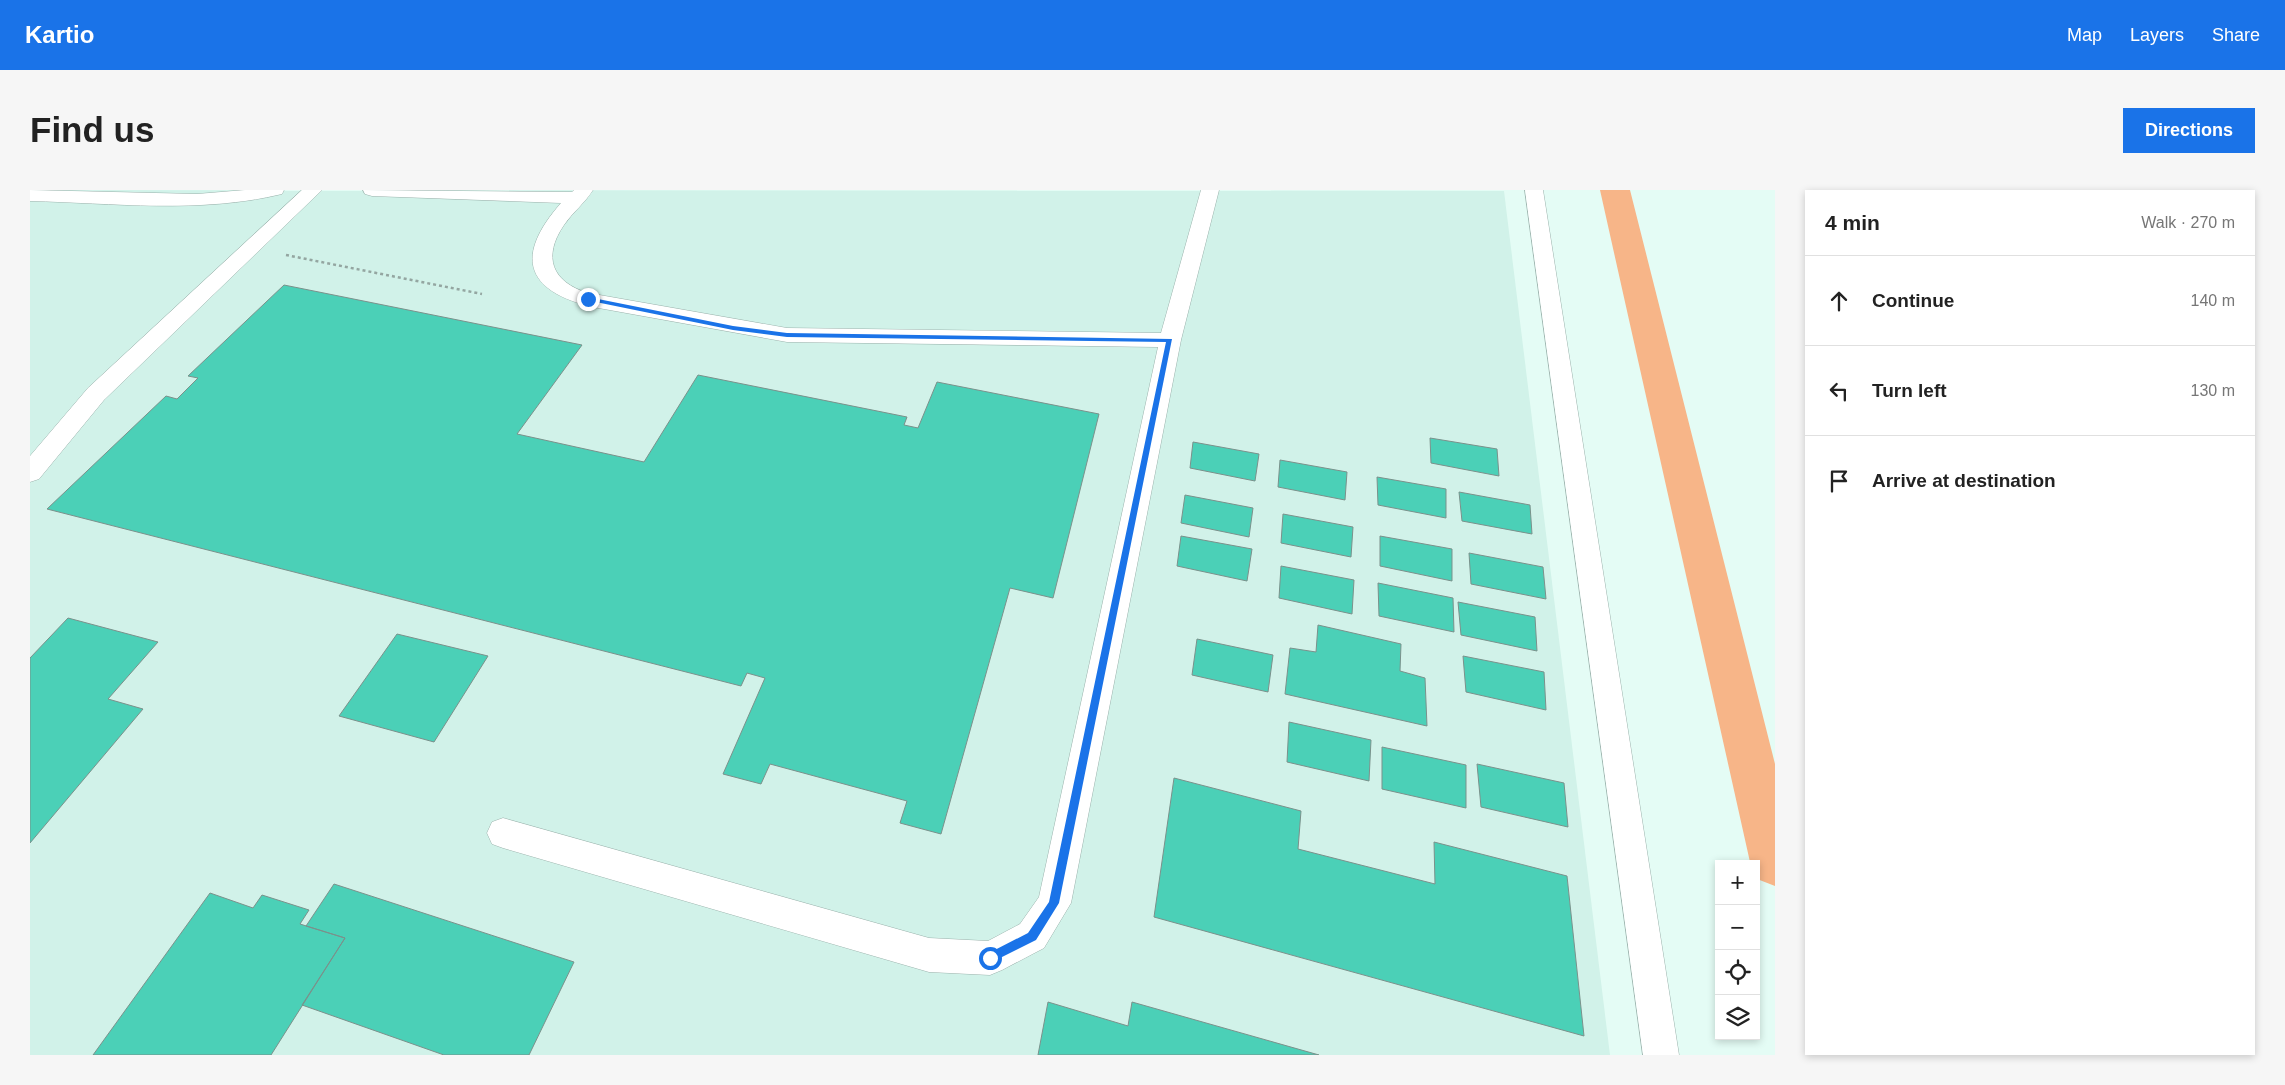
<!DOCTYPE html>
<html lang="en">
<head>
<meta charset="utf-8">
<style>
  body { margin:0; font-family:Arial,sans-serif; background:#f6f6f6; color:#222 }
  .controls { position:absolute; right:15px; bottom:15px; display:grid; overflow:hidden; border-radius:0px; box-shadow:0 2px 8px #0003 }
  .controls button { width:45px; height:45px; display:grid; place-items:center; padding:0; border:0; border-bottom:1px solid #e0e0e0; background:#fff; color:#222; font:25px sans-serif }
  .stop { position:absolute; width:15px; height:15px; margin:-11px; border:4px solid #1a73e8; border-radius:50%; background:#fff }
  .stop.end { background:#1a73e8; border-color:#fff; box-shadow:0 1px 5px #0008 }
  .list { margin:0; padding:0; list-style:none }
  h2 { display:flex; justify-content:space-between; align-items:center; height:65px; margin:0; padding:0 20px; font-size:21px }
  h2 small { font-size:16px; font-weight:400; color:#767676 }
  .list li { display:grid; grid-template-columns:32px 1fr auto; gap:15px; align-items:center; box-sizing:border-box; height:90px; padding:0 20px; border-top:1px solid #e0e0e0 }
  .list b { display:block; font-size:19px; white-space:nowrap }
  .list em { font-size:16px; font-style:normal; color:#767676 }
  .icon { flex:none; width:28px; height:28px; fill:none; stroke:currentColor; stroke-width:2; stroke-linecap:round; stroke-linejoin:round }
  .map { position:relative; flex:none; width:1745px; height:865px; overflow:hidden; border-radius:0px }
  header { display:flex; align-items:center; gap:30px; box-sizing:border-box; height:70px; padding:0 25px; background:#1a73e8; color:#fff }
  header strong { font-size:24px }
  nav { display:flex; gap:28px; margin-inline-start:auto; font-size:18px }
  .intro { display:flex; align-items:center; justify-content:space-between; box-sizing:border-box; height:120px; padding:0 30px }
  h1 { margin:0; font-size:35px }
  .button { padding:12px 22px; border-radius:0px; background:#1a73e8; color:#fff; font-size:18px; font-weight:700 }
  main { display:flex; gap:30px; padding:0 30px }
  aside { flex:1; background:#fff; border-radius:0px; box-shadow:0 2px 8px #0003 }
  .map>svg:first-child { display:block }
</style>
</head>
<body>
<header>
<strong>Kartio</strong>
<nav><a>Map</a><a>Layers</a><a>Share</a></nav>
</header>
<div class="intro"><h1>Find us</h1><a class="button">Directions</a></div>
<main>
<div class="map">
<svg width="1745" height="865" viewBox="0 0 1745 865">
  <rect width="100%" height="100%" fill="#e4fcf5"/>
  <path fill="#d1f2e9" d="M0,0L1474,1L1580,865H0Z"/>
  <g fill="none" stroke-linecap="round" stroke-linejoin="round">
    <path fill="#f7b588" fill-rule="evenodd" d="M1570,0H1600L1745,574V696L1727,689L1726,674L1720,672Z"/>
  </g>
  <path fill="#4bd0b7" stroke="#7b918b" d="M254,95L552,155L487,244L614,272L668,185L877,227L874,235L888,238L907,192L1069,224L1023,408L980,398L911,644L870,633L877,611L740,574L731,594L693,584L735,488L717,483L711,496L17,319L136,206L147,209L168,188L158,186Z
    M1400,248L1467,259L1469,286L1401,273Z
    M1163,252L1229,264L1225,291L1160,278Z
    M1250,270L1317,282L1315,310L1248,297Z
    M1347,287L1416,299V328L1348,315Z
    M1429,302L1500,315L1502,344L1432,331Z
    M1155,305L1223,318L1219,347L1151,333Z
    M1253,324L1323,337L1321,367L1251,353Z
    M1151,346L1222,359L1217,391L1147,376Z
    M1350,346L1422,359V391L1350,376Z
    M1439,363L1513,377L1516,409L1441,394Z
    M1251,376L1324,390L1322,424L1249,408Z
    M1348,393L1423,408L1424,442L1349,426Z
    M1428,412L1505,427L1507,461L1431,445Z
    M38,428L128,452L78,509L113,519L0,653V468Z
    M1288,435L1371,454L1370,481L1395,488L1397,536L1255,504L1260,458L1286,462Z
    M367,444L458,466L404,552L309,526Z
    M1167,449L1243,465L1238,502L1162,485Z
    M1433,466L1514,482L1516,520L1436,502Z
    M1259,532L1341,550L1339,591L1257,572Z
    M1352,557L1436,575V618L1352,599Z
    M1447,574L1534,593L1538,637L1451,617Z
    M1144,588L1271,621L1268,659L1405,694L1404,652L1537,686L1554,846L1124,727Z
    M304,694L544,772L499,865H414L272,815L315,748L276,736Z
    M180,703L223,718L232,705L279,720L270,734L315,748L241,865H63Z
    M1018,812L1098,836L1102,812L1289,865H1008Z"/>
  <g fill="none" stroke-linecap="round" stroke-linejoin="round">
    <g stroke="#9bb2ac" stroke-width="1">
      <path id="minor" d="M0,0L167,4L215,0H254L252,4C170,24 83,13 0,11Z
        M272,0H292L74,210L9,289L0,292V266L58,198Z
        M333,0L542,2L544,0H563C555,13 542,23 534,35C512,67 522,92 558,103L757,138L1131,143L1171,0H1189L1151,150L1041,713L1014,758L972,780L960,785L899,782L473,658L462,654L457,643L462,632L473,628L899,748L958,751L990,734L1009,707L1128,157L757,152L563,117C494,101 485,65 531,13L342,6L335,4Z
        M1495,0H1513L1649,865H1613Z"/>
    </g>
    <path stroke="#94a6a1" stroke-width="2.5" stroke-dasharray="3 3" stroke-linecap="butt" d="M256,65L452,104"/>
    <use href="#minor" fill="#fff" fill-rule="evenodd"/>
  </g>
  <path fill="#1a73e8" d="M558,107L703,136L757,143L1142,149L1029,713L1006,750L960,773L955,768L957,764L998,743L1019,712L1136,152L757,147L703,140L556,110Z"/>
</svg>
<div class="controls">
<button>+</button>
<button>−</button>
<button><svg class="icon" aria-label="locate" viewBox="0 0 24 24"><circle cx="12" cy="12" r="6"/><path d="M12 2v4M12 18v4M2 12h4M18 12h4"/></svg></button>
<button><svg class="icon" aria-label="layers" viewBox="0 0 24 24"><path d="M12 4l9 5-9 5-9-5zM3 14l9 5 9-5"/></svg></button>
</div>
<div class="stop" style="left:960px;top:768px"></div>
<div class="stop end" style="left:558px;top:109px"></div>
</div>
<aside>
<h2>4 min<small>Walk · 270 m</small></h2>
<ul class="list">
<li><svg class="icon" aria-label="ahead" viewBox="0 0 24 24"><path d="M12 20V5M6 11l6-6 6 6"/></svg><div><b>Continue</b></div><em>140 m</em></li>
<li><svg class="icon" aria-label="left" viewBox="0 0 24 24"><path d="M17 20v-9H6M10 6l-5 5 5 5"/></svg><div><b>Turn left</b></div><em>130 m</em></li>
<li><svg class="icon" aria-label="arrive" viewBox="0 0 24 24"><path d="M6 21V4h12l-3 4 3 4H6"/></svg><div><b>Arrive at destination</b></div></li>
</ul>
</aside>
</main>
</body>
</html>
